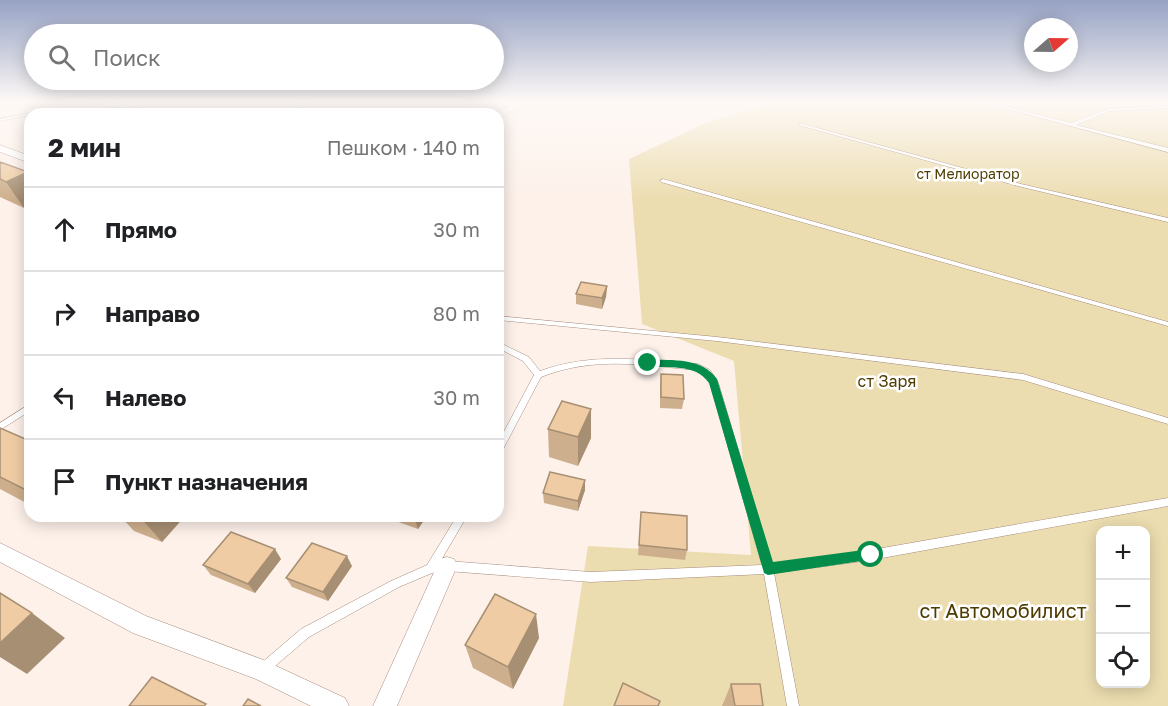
<!DOCTYPE html>
<html lang="ru">
<head>
<meta charset="utf-8">
<style>
  body { margin:0; font-family:"Golos Text",sans-serif; background:#f6f6f6; color:#202124 }
  .controls { position:absolute; right:18px; bottom:18px; display:grid; overflow:hidden; border-radius:12px; box-shadow:0 3px 15px #0003 }
  .controls button { width:54px; height:54px; display:grid; place-items:center; padding:0; border:0; border-bottom:2px solid #e0e0e0; background:#fff; color:#202124; font:30px sans-serif }
  .compass { position:absolute; left:1024px; top:18px; width:54px; height:54px; border-radius:50%; background:#fff; box-shadow:0 3px 15px #0003; rotate:70deg }
  .stop { position:absolute; width:18px; height:18px; margin:-14px; border:4px solid #048d4a; border-radius:50%; background:#fff }
  .stop.end { background:#048d4a; border-color:#fff; box-shadow:0 2px 6px #0008 }
  .list { margin:0; padding:0; list-style:none }
  h2 { display:flex; justify-content:space-between; align-items:center; height:78px; margin:0; padding:0 24px; font-size:26px }
  h2 small { font-size:20px; font-weight:400; color:#757577 }
  .list li { display:grid; grid-template-columns:39px 1fr auto; gap:18px; align-items:center; box-sizing:border-box; height:84px; padding:0 24px; border-top:2px solid #e0e0e0 }
  .list b { display:block; font-size:22px; white-space:nowrap }
  .list em { font-size:20px; font-style:normal; color:#757577 }
  .icon { flex:none; width:33px; height:33px; fill:none; stroke:currentColor; stroke-width:2; stroke-linecap:round; stroke-linejoin:round }
  .map { position:relative; flex:none; width:1168px; height:706px; overflow:hidden }
  .search { position:absolute; background:#fff; box-shadow:0 3px 15px #0003; left:24px; top:24px; width:480px; height:66px; display:flex; align-items:center; gap:15px; box-sizing:border-box; padding:0 21px; border-radius:33px; color:#757577; font-size:22px }
  .panel { position:absolute; background:#fff; box-shadow:0 3px 15px #0003; left:24px; top:108px; width:480px; height:414px; border-radius:18px }
  .map>svg:first-child { display:block }
</style>
</head>
<body>
<div class="map">
<svg width="1168" height="706" viewBox="0 0 1168 706">
  <rect width="100%" height="100%" fill="#fdf1ea"/>
  <path fill="#ecddb0" fill-rule="evenodd" d="M776,101H1168V706H563L588,546L751,555L734,361L642,324L629,159L706,123ZM1100,530H1146V684H1100Z"/>
  <g fill="none" stroke-linecap="round" stroke-linejoin="round">
    <g stroke="#a68b7d" stroke-width="1">
      <path id="service" d="M978,101H985L1071,123L1108,109L1168,106V108L1109,111L1076,125L1168,148V152Z
        M35,112L81,113L83,114H30V115L0,121V119Z
        M799,123L1021,184L1168,218V222L1018,186L799,125Z
        M663,179L1168,322V326L661,182L660,181Z
        M498,316L717,337L1023,374L1168,418V424L1023,380L717,341L498,320Z
        M498,342L529,357L540,371C592,352 644,360 698,364L710,370L718,382L772,564L871,550L1168,498V506L871,560L774,573L799,706H787L764,574L591,582L447,571L432,573L399,587L309,637L267,673L263,675L259,673L257,669L259,665L301,629L391,581L427,565L457,516H467L440,562L447,561L591,572L762,565L710,383L704,374L696,370C642,365 594,356 541,377L501,453L498,454V443L534,375L523,361L498,348Z
        M30,404V411L0,430V423Z"/>
    </g>
    <g stroke="#a68b7d" stroke-width="1">
      <path id="minor" d="M86,101H104L165,114H145Z
        M301,101H311L293,114H282Z
        M517,101H528L501,117L498,118V114H494Z
        M0,145L30,156V163L0,152Z
        M0,543L146,616L261,659L345,698L349,706H311L256,679L133,633L0,562Z
        M447,557L454,559L457,566L397,706H373L440,559Z"/>
    </g>
    <use href="#service" fill="#fff" fill-rule="evenodd"/>
    <use href="#minor" fill="#fff" fill-rule="evenodd"/>
  </g>
  <path fill="#ceaf8d" d="M0,162L28,172L30,175V206L24,208L0,197Z
    M607,286L606,297L602,309L576,304V294Z
    M661,374L684,399L682,409L660,408V385Z
    M0,428L30,441V505L0,489Z
    M548,429L591,438L578,466L549,457Z
    M585,480V490L578,511L544,503L543,493Z
    M641,512L687,550L685,560L638,555Z
    M51,516H71L64,522Z
    M120,516H185L162,542L134,531Z
    M389,516H427L418,529L390,519Z
    M281,559L255,593L211,575L203,565Z
    M352,566L328,601L292,587L286,578Z
    M539,638L513,689L473,668L465,645Z
    M731,684L763,706H722Z"/>
  <path fill="#a78f73" d="M28,172L30,175V206L24,208L6,182Z
    M607,286L606,297L602,309V298Z
    M591,409V438L578,466V437Z
    M585,480V490L578,511V501Z
    M57,516H71L64,522Z
    M139,516H185L162,542Z
    M417,516H427L418,529L415,519Z
    M275,549L281,559L255,593L248,584Z
    M347,556L352,566L328,601L323,592Z
    M32,613L65,638L27,674L0,657V643Z
    M536,614L539,638L513,689L508,667Z"/>
  <path fill="#efcca4" stroke="#a78f73" stroke-width="1.5" d="M0,162L28,172L6,182L0,179Z
    M581,282L607,286L602,298L576,294Z
    M661,374L683,375L684,399L661,397Z
    M562,401L591,409L578,437L548,429Z
    M0,428L30,441V492L0,477Z
    M550,472L585,480L578,501L543,493Z
    M641,512L687,516V550L639,545Z
    M405,516H417L415,519Z
    M231,532L275,549L248,584L203,565Z
    M312,543L347,556L323,592L286,578Z
    M0,593L32,613L0,643Z
    M495,594L536,614L508,667L465,645Z
    M152,677L206,704L204,706H129Z
    M623,683L660,701L658,706H614Z
    M731,684H760L763,706H735Z
    M248,699L261,706H243Z"/>
  <linearGradient id="sky" x2="0" y2="1"><stop stop-color="#96a2c4"/><stop offset="0.51" stop-color="#fef9f6"/><stop offset="1" stop-color="#fef9f6" stop-opacity="0"/></linearGradient>
  <rect width="1168" height="200" fill="url(#sky)"/>
  <path fill="#048d4a" d="M648,359C673,361 702,357 717,379L773,562L871,549L875,550L877,555L875,559L768,575L764,573L709,383C695,362 667,370 645,365L643,363Z"/>
  <g text-anchor="middle" dominant-baseline="central" stroke-width="5" stroke-linejoin="round" paint-order="stroke">
    <g font-size="14" fill="#4e3d00" stroke="#fff">
      <text x="968" y="173">ст Мелиоратор</text>
    </g>
    <g font-size="16" fill="#4e3d00" stroke="#fff">
      <text x="887" y="381">ст Заря</text>
    </g>
    <g font-size="20" fill="#4e3d00" stroke="#fff">
      <text x="1003" y="610">ст Автомобилист</text>
    </g>
  </g>
</svg>
<div class="controls">
<button>+</button>
<button>−</button>
<button><svg class="icon" aria-label="locate" viewBox="0 0 24 24"><circle cx="12" cy="12" r="6"/><path d="M12 2v4M12 18v4M2 12h4M18 12h4"/></svg></button>
</div>
<svg class="compass" viewBox="-18 -18 36 36"><path d="M0-13l5 13h-10z" fill="#e53935"/><path d="M0 13l5-13h-10z" fill="#757577"/></svg>
<div class="stop" style="left:871px;top:555px"></div>
<div class="stop end" style="left:648px;top:363px"></div>
<div class="search"><svg class="icon" aria-label="search" viewBox="0 0 24 24"><circle cx="10" cy="10" r="6"/><path d="M15 15l6 6"/></svg>Поиск</div>
<section class="panel">
<h2>2 мин<small>Пешком · 140 m</small></h2>
<ul class="list">
<li><svg class="icon" aria-label="ahead" viewBox="0 0 24 24"><path d="M12 20V5M6 11l6-6 6 6"/></svg><div><b>Прямо</b></div><em>30 m</em></li>
<li><svg class="icon" aria-label="right" viewBox="0 0 24 24"><path d="M7 20v-9h11M14 6l5 5-5 5"/></svg><div><b>Направо</b></div><em>80 m</em></li>
<li><svg class="icon" aria-label="left" viewBox="0 0 24 24"><path d="M17 20v-9H6M10 6l-5 5 5 5"/></svg><div><b>Налево</b></div><em>30 m</em></li>
<li><svg class="icon" aria-label="arrive" viewBox="0 0 24 24"><path d="M6 21V4h12l-3 4 3 4H6"/></svg><div><b>Пункт назначения</b></div></li>
</ul>
</section>
</div>
</body>
</html>
